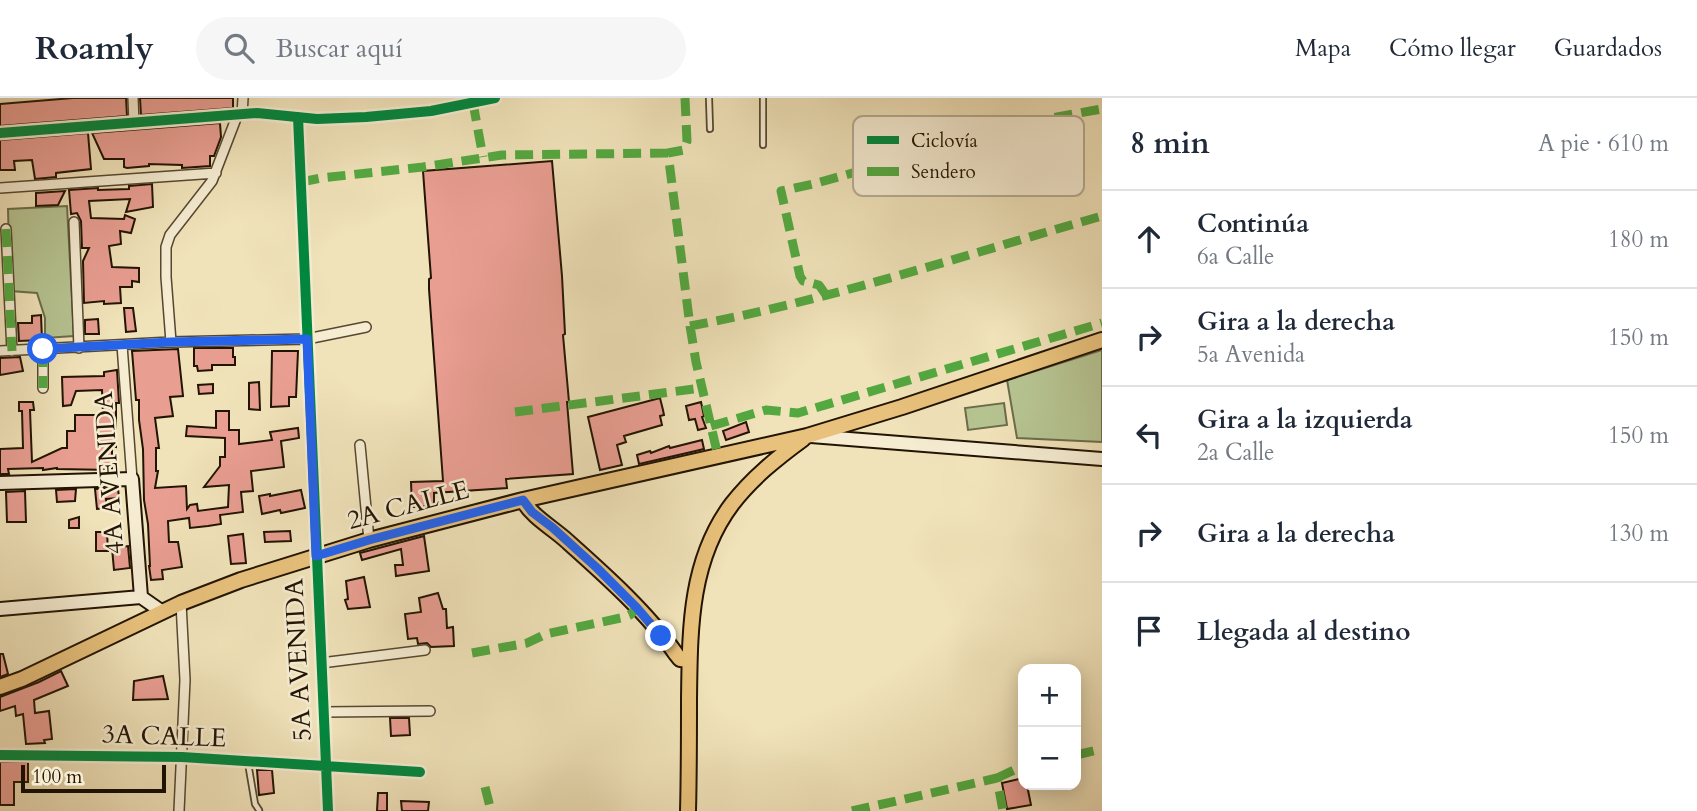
<!DOCTYPE html>
<html lang="es">
<head>
<meta charset="utf-8">
<style>
  body { margin:0; font-family:Cardo,serif; background:#f6f6f7; color:#1f2937 }
  .controls { position:absolute; right:21px; bottom:21px; display:grid; overflow:hidden; border-radius:14px; box-shadow:0 4px 18px #0003 }
  .controls button { width:63px; height:63px; display:grid; place-items:center; padding:0; border:0; border-bottom:2px solid #e0e1e3; background:#fff; color:#1f2937; font:35px sans-serif }
  .scale { position:absolute; left:21px; bottom:18px; width:145px; box-sizing:border-box; padding-left:7px; border:4px solid #221402; border-top:0; font-size:19px; line-height:24px; white-space:nowrap; color:#221402; -webkit-text-stroke:5px #f5ecd2; paint-order:stroke }
  .stop { position:absolute; width:21px; height:21px; margin:-16px; border:5px solid #2563eb; border-radius:50%; background:#fff }
  .stop.end { background:#2563eb; border-color:#fff; box-shadow:0 2px 7px #0008 }
  .list { margin:0; padding:0; list-style:none }
  h2 { display:flex; justify-content:space-between; align-items:center; height:91px; margin:0; padding:0 28px; font-size:30px }
  h2 small { font-size:23px; font-weight:400; color:#747a83 }
  .list li { display:grid; grid-template-columns:46px 1fr auto; gap:21px; align-items:center; box-sizing:border-box; height:98px; padding:0 28px; border-top:2px solid #e0e1e3 }
  .list b { display:block; font-size:26px; white-space:nowrap }
  .list p { margin:0; font-size:23px; white-space:nowrap; color:#747a83 }
  .list em { font-size:23px; font-style:normal; color:#747a83 }
  .icon { flex:none; width:38px; height:38px; fill:none; stroke:currentColor; stroke-width:2; stroke-linecap:round; stroke-linejoin:round }
  .map { position:relative; flex:none; width:1102px; height:713px; overflow:hidden }
  header { display:flex; align-items:center; gap:42px; box-sizing:border-box; height:98px; padding:0 35px; background:#fff; border-bottom:2px solid #e0e1e3 }
  header strong { font-size:33px }
  nav { display:flex; gap:38px; margin-inline-start:auto; font-size:24px }
  .search { width:490px; height:63px; background:#f6f6f7; display:flex; align-items:center; gap:18px; box-sizing:border-box; padding:0 24px; border-radius:38px; color:#747a83; font-size:26px }
  main { display:flex }
  aside { flex:1; background:#fff }
  .map>svg:first-child { display:block }
</style>
</head>
<body>
<header>
<strong>Roamly</strong>
<div class="search"><svg class="icon" aria-label="search" viewBox="0 0 24 24"><circle cx="10" cy="10" r="6"/><path d="M15 15l6 6"/></svg>Buscar aquí</div>
<nav><a>Mapa</a><a>Cómo llegar</a><a>Guardados</a></nav>
</header>
<main>
<div class="map">
<svg width="1102" height="713" viewBox="0 0 1102 713">
  <rect width="100%" height="100%" fill="#f0e2b9"/>
  <filter id="stains"><feTurbulence type="fractalNoise" baseFrequency=".00286" numOctaves="4"/><feColorMatrix values="0 0 0 0 .2 0 0 0 0 .09 0 0 0 0 .02 0 0 0 .5 -.17"/></filter>
  <radialGradient id="worn" r=".72"><stop offset=".6" stop-color="#630" stop-opacity="0"/><stop offset="1" stop-color="#630" stop-opacity=".3"/></radialGradient>
  <path fill="#b6c492" stroke="#6c6c4a" stroke-width="2" d="M67,108L74,238L45,240V220L37,195L10,193L8,111Z
    M1102,252V344L1017,340L1007,282Z
    M1004,305L1007,327L968,332L965,310Z"/>
  <path fill="#e99e92" stroke="#221402" stroke-width="2" d="M73,0H126L127,18L0,28V6Z
    M140,0H233V10L141,17Z
    M220,25L221,39L214,58H210V68L182,70V67L149,66V68L127,70L124,69V61H104L92,35Z
    M88,35L91,71L56,75V79L35,81L32,62L14,63L15,72H0V42Z
    M552,63L562,178L565,236L563,237L569,304H567L573,376L506,381L507,390L434,395V408L412,409L411,384L443,383L429,191V181L431,180L423,73Z
    M152,86L153,109L126,114L130,101L89,103L91,120L124,121L125,117L135,121L131,135L120,133L121,146L109,148L112,169L139,170V184L132,183V189H120L121,205L104,206V203L84,205L83,163L89,150H82L81,123L77,115L71,116L69,92L98,90V92L129,91V88Z
    M65,93L58,107L36,108V95Z
    M124,210H133L136,233L126,234Z
    M41,217L42,242L19,243L18,225H32V218Z
    M98,221L99,236H85V222Z
    M194,250H233V259H235V267H212V272L198,273L197,268H194Z
    M178,251L183,298L170,299L173,318L155,320L159,350H156V373H158L155,390L186,388L187,411L190,407L197,406L198,413L228,409L229,387L204,389L220,368V359H225V340L186,338L187,328L216,330V313H229V332H239V346L272,342L270,334L298,330L299,340L281,343L284,369L251,373L253,393L241,394L243,414L220,417L221,426L208,428L190,430L189,420L168,423L169,444H178L182,469L162,472L163,481L151,482L149,468H150L148,426L144,402L143,351L139,322V302H136L132,253Z
    M272,253H298L296,299H289V308L271,309Z
    M20,259L23,273L0,277V260Z
    M117,272L119,305H116V349L112,348V372L57,371V370L43,372V370L8,371L9,376H0V351L23,350L22,313H19V304H33L34,312H30L32,364L62,350H67V333H75V317H103L102,292L76,293L71,307L63,308L62,279L104,278V274Z
    M259,284L260,312L249,311V285Z
    M213,286V295L199,296L198,287Z
    M660,300L663,312L664,317L660,318L662,327L624,338L626,344L617,347L622,367L600,372L588,319Z
    M701,304L704,318L702,319L706,330L698,332L695,321L689,322L686,308Z
    M746,324L749,334L726,342L723,333Z
    M702,342L704,351L687,355L639,366L637,357L650,353L651,355L669,348L670,350Z
    M118,390L119,400L106,401L107,410L97,411L95,391Z
    M76,391L75,403L57,404L56,392Z
    M301,392L305,410L281,415L280,412L262,416L259,398L270,396V398Z
    M25,393L26,424H7L6,394Z
    M79,419V430H69V422Z
    M290,433L291,443L265,444L264,434Z
    M96,434H107L108,453H96Z
    M243,436L246,465L231,466L228,438Z
    M424,438L429,473L396,478L395,467H403L401,451L362,462L360,455Z
    M128,448L130,470L114,472L112,450Z
    M364,479L370,509L348,511L345,502L348,501L346,483Z
    M438,495L443,511H446L447,530L453,529L454,548L431,549L427,545L418,546L417,540L408,541L405,516L421,514L419,500Z
    M0,556H3L8,576L0,579Z
    M61,573L68,588L34,602L35,615L49,613L52,641L44,642L45,645L26,646L23,616L16,618L15,608L0,613V599L39,584Z
    M163,578L168,601L133,602L134,583Z
    M390,620H409L410,637L391,638Z
    M0,664H28V684H14V707H0Z
    M257,672H272L274,695L259,697Z
    M1023,680V687H1027L1031,707L1007,711L1002,685Z
    M378,695H387V713H377Z
    M401,703L429,704L428,713H402Z"/>
  <g fill="none" stroke-linecap="round" stroke-linejoin="round">
    <g stroke="#564830" stroke-width="8">
      <path id="lane" d="M709,0L710,31
        M763,0V47
        M248,665L255,706L259,712"/>
    </g>
    <g stroke="#564830" stroke-width="12">
      <path id="street" d="M133,0L134,25
        M242,17L243,0
        M298,19L328,713
        M0,35L257,15L317,21L366,19L431,13L495,0
        M0,90L216,75
        M74,124L79,250
        M6,131L12,253
        M171,244L166,179V149L170,137L212,83L237,18
        M122,247L132,381
        M43,251V290
        M0,253L171,244L307,241L366,229
        M360,347L369,442
        M321,565L425,552
        M323,614L430,613
        M0,657L182,659L420,674
        M179,713L185,582L181,505"/>
    </g>
    <g stroke="#221402" stroke-width="16">
      <path id="secondary" d="M811,338L1102,361
        M0,385L132,381L141,499
        M0,511L141,499L161,513"/>
    </g>
    <g stroke="#221402" stroke-width="18">
      <path id="primary" d="M523,402C532,419 553,430 567,443C604,476 648,515 676,556L680,561L689,562
        M0,589L22,581L181,505L241,482L369,442L523,402L807,338L902,309L1102,242
        M688,713C689,676 689,638 689,601C690,533 689,463 732,406C752,380 777,360 803,341"/>
    </g>
    <use href="#lane" stroke="#f5ecd2" stroke-width="4.5"/>
    <use href="#street" stroke="#f5ecd2" stroke-width="9"/>
    <use href="#secondary" stroke="#f5ecd2" stroke-width="12"/>
    <use href="#primary" stroke="#e8c17c" stroke-width="14"/>
    <path stroke="#53a840" stroke-width="9" stroke-dasharray="18 9" stroke-linecap="butt" d="M685,0L687,43L684,52L668,55L690,228L696,264L718,358
      M473,5L483,59
      M301,84L321,80L423,69L502,57L668,55
      M6,131L12,253
      M826,197L819,187L803,183L800,178L781,93L813,86L1051,20L1102,11
      M690,228C830,202 965,157 1102,118
      M43,251V290
      M515,314L702,290
      M711,328L766,312L798,315L1102,225
      M472,555L527,545L546,536L625,519L630,517L637,510
      M1076,657L1102,651
      M997,680L1023,668
      M485,689L491,713
      M852,713L997,680L1003,713"/>
    <g stroke="#f5ecd2" stroke-width="15">
      <path id="cycleway" d="M298,19L328,713
        M0,35L257,15L317,21L366,19L431,13L495,0
        M0,657L182,659L420,674"/>
    </g>
    <use href="#cycleway" stroke="#00873e" stroke-width="10"/>
  </g>
  <g fill="none" stroke-linecap="round" stroke-linejoin="round">
    <path stroke="#2563eb" stroke-width="9" d="M43,251L171,244L307,241L316,458L369,442L523,402L532,414L553,430L597,470L637,510L661,538"/>
  </g>
  <g text-anchor="middle" dominant-baseline="central" stroke-width="5" stroke-linejoin="round" paint-order="stroke">
    <g font-size="26" fill="#221402" stroke="#f5ecd2">
      <text transform="translate(109 375) rotate(-94)">4A AVENIDA</text>
      <text transform="translate(408 407) rotate(-15)">2A CALLE</text>
      <text transform="translate(298 562) rotate(-93)">5A AVENIDA</text>
      <text transform="translate(164 638) rotate(2)">3A CALLE</text>
    </g>
  </g>
  <rect x="853" y="18" width="231" height="80" rx="10" fill="#f5ecd2" stroke="#b6ab94" stroke-width="2"/>
  <rect x="867" y="38" width="32" height="8" fill="#00873e"/>
  <rect x="867" y="69" width="32" height="9" fill="#53a840"/>
  <g font-size="19" fill="#221402">
    <text x="911" y="49">Ciclovía</text>
    <text x="911" y="80">Sendero</text>
  </g>
  <rect width="100%" height="100%" filter="url(#stains)"/>
  <rect width="100%" height="100%" fill="url(#worn)"/>
</svg>
<div class="controls">
<button>+</button>
<button>−</button>
</div>
<div class="scale">100 m</div>
<div class="stop" style="left:43px;top:251px"></div>
<div class="stop end" style="left:661px;top:538px"></div>
</div>
<aside>
<h2>8 min<small>A pie · 610 m</small></h2>
<ul class="list">
<li><svg class="icon" aria-label="ahead" viewBox="0 0 24 24"><path d="M12 20V5M6 11l6-6 6 6"/></svg><div><b>Continúa</b><p>6a Calle</p></div><em>180 m</em></li>
<li><svg class="icon" aria-label="right" viewBox="0 0 24 24"><path d="M7 20v-9h11M14 6l5 5-5 5"/></svg><div><b>Gira a la derecha</b><p>5a Avenida</p></div><em>150 m</em></li>
<li><svg class="icon" aria-label="left" viewBox="0 0 24 24"><path d="M17 20v-9H6M10 6l-5 5 5 5"/></svg><div><b>Gira a la izquierda</b><p>2a Calle</p></div><em>150 m</em></li>
<li><svg class="icon" aria-label="right" viewBox="0 0 24 24"><path d="M7 20v-9h11M14 6l5 5-5 5"/></svg><div><b>Gira a la derecha</b></div><em>130 m</em></li>
<li><svg class="icon" aria-label="arrive" viewBox="0 0 24 24"><path d="M6 21V4h12l-3 4 3 4H6"/></svg><div><b>Llegada al destino</b></div></li>
</ul>
</aside>
</main>
</body>
</html>
